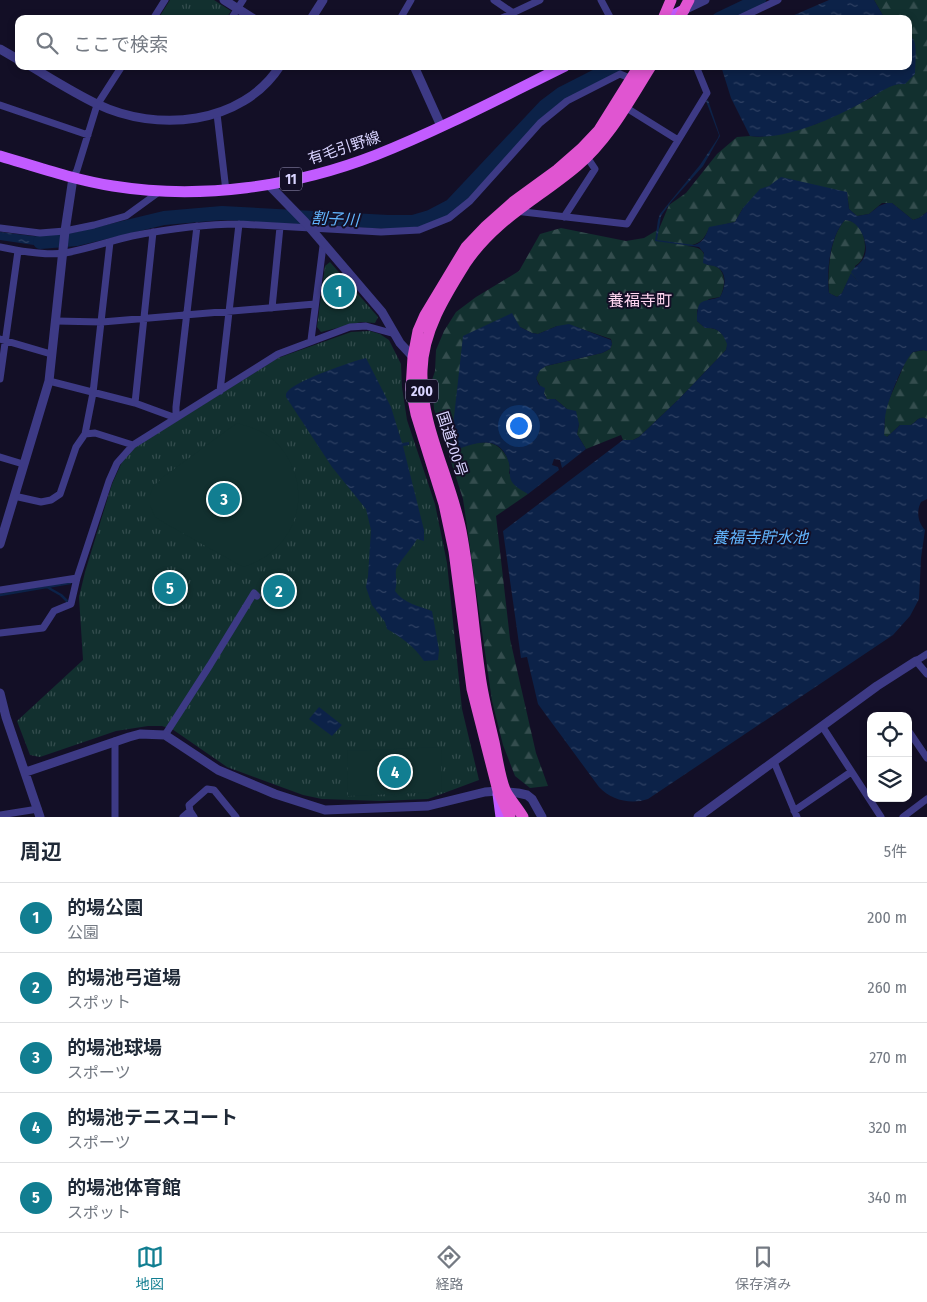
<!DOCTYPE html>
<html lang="ja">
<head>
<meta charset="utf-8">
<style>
  body { margin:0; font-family:"Fira Sans Condensed","Noto Sans JP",sans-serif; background:#f2f2f3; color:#1f2937 }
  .controls { position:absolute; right:15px; bottom:15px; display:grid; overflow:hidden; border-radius:10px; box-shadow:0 2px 8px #0003 }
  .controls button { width:45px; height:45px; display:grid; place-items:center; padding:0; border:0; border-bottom:1px solid #e0e1e3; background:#fff; color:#1f2937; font:25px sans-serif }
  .you { position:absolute; left:518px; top:425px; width:18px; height:18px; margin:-12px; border:4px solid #fff; border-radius:50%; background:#1a73e8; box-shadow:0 0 0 8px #1a73e833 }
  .badge { display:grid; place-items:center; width:32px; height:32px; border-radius:50%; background:#117e91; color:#fff; font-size:16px; font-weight:700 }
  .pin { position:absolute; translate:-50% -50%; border:2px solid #fff; box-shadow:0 1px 5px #0006 }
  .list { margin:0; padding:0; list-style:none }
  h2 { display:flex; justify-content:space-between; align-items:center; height:65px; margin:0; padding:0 20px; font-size:21px }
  h2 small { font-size:16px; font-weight:400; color:#747a83 }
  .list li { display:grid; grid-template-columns:32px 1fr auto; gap:15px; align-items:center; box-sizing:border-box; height:70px; padding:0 20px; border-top:1px solid #e0e1e3 }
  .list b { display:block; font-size:19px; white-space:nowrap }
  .list p { margin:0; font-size:16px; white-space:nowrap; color:#747a83 }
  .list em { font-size:16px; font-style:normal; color:#747a83 }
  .icon { flex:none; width:28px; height:28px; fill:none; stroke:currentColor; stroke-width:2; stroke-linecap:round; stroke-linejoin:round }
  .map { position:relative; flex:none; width:927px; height:817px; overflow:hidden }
  .search { position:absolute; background:#fff; box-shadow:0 2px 8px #0003; left:15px; right:15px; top:15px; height:55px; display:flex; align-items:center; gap:12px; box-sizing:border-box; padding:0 18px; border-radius:10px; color:#747a83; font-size:19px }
  .sheet { height:415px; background:#fff }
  nav { display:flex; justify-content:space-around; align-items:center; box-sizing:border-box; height:70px; border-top:1px solid #e0e1e3; background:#fff; font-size:14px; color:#747a83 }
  nav a { display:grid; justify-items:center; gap:2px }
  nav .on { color:#117e91 }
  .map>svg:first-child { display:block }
</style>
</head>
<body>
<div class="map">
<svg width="927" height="817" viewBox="0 0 927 817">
  <defs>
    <pattern id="forest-firs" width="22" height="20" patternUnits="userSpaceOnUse" patternTransform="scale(1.25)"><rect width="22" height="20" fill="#12302f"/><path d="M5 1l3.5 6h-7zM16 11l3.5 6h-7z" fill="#344d4e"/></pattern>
    <pattern id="park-tufts" width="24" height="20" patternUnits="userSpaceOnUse" patternTransform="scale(1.25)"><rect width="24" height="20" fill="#12302f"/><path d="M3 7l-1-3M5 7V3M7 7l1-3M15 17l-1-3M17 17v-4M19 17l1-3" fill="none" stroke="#344d4e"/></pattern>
    <pattern id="water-ripples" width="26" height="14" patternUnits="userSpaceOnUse" patternTransform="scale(1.25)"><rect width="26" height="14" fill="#0c2248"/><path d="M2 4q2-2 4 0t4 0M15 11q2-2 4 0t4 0" fill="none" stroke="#2f4163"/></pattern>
  </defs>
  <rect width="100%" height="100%" fill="#130f26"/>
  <path fill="url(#forest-firs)" d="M874,0H927V212L919,218L913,220L892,203H882L869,214L857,216L849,209L847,192L743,208L735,222L709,228C704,240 700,244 687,246C704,248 703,250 707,265C726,264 727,284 720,297L709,299L697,310V321L705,328C718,327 723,333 728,344L726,350L679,399L639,437L633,440H623L621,435L586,449L577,434L579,424L567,409L555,399H547L536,378L540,369L546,366L602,353L610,349L612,344L611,339L573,326H557L538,334L532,333L520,327L451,452C468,444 492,434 505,454C509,459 511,466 509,473L518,487L528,494L496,516L510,639L536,753L548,786L530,788L515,776L503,745L492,701L463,499L434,409L432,380L435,371L436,350L444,331L456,312L476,297L519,271L540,234L561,228L626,241L644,238L659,229L669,205L686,193L717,154L737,137L750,136L759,137L789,132L816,124L871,98L885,88L899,83L915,70L910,36L908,35V19H885Z
    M845,220C865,220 873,256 855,266L860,283L851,274L842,293L837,297L829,293C827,271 830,236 845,220Z
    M924,350L927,351V419C919,415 917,421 911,425H900L887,437L884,436L885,413L888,402L908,356L913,352Z"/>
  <path fill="url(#park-tufts)" d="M170,0H214L231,11L226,19H158Z
    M330,262L378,317L375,323L361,322L321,332L317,327L325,266Z
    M370,331L380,334L389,340L401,364L402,387L407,420L435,504L447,563L462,709L479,780L428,799L380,801L322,799L303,795L227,767L172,729L162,726H148L116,731L40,757L30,755L17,721L83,660L79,597L85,572L112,484L122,462L134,448L278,358L351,332Z"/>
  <path fill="#12302f" d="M237,423C250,427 264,431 275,441C317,484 300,550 243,567L168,525L155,517L150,505V495L153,487L163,477Z
    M441,747L442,792L348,796L347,751Z"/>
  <path fill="url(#water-ripples)" fill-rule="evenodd" d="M829,0H874L885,19H785Z
    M908,35C911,37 913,38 914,41C917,46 915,68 915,74L905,84C890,83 882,92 870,98C839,116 787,141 750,136L731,98L721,66H908Z
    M708,100L720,136L703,166L671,202L661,216L657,240L694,245C703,243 706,236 709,227L735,222L743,208L760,189L769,186L781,177L847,192L849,209L857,216L869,214L879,206L887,203H892L913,220L919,218L927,212V351L923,350L913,352C904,360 888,400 886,412C884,419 885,428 884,435L887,437L900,425H911C917,421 919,415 927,419V499L921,502C916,511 918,523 925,530L921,558L919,599L910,616L893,635L648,799C631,805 611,800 599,787L538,704L527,657L521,658L503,531L623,440H633L639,437L679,399L726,350L727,344C723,333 718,327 705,328L697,321C697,296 703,303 720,297C726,287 728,270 714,266C710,265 707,265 703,263L704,253L699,247L655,241L658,220L660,214L700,165L718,138L719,135L706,101ZM845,220C860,220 870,245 864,257C861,264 855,266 851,272L859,283L851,273L842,293L837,297L829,293C826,272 830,236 845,220Z
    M0,232L41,237L59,235L57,246L34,245L0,240Z
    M512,313L520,327L532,333L538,334L557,326L569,324L611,340L612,344L610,349L602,353L546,366L540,370L536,378L539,385L545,388L544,394L547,399H555L567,409L576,411L579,424L577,434L586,449L562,468L560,460L554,459L552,465L558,467L559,470L528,494C523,491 515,487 512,482C508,476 511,469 509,463C500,432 472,443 450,453L463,336Z
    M366,358L391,407L402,443L409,442V445L403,446L424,530V541L417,539C413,547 398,563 396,570C395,577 398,581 395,591C403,603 419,606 432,611L439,650L438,660L424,661C415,647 401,637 387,629L385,622L372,605L366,587L368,576L371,530L366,509L332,467L286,397C286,393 286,393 289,390C299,380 350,362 366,358Z
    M319,707L342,725L332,736L309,719Z"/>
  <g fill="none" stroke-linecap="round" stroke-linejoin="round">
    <path stroke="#0c2248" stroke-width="2.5" d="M47,587L61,595L68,602
      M0,595L70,583"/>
    <path stroke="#0c2248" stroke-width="14" d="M719,19L759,0
      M40,242L77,239L164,218L222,213L388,222H413L430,217L451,206L545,106L561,94L616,66"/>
    <path stroke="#3d3a85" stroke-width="7" d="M494,0L513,13
      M601,0L611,19
      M153,19L165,0
      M231,19L243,0
      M400,19L411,0
      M500,19L540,0
      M738,19L778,0
      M0,105L88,135
      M625,107L678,140
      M217,114L226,191
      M73,178L77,170L97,105L122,66
      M515,211L627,224L707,93L696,66
      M564,217L595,169L587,157
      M0,228L40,233L65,231L94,225L126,216L159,192
      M0,247C19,251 46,256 65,253C88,249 110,241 132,236C168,229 203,224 239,224L381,232L419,230L449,218L470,201L540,123L567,101L620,74L632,79
      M272,308L280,227
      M56,321L102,322L315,304
      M0,339L51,354
      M311,340L323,246
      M0,379L18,251
      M49,381L135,403L176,418V407L197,226
      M220,391L239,224
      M135,403L153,232
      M85,434L93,393L110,242
      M0,457L23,464
      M14,496L41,502L51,500L60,494L76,447L85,434L95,433L133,445
      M0,590L77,578L109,481L117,463L133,445L278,354L350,327L366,326L395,334
      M0,633L43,628L54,611L71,604L77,578
      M927,654L916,661L927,674
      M822,726L881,817
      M908,730L927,758
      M165,735L210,665L254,593L257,596
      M774,762L797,817
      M794,811L851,772
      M0,815L38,809
      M115,817V741
      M183,817L190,811
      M194,817L190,811L189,805L207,789L214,790L236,817
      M903,817L927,799"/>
    <path stroke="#3d3a85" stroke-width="9" d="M224,0L254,19
      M684,10L705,0
      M311,19L323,0
      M0,49L19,60
      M30,66C52,79 74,93 97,104C157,133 242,125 280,66
      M414,66L441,126
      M268,184L305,222L382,312L400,343L413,357H418
      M0,544L49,381L65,231L73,178
      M0,693L6,717L40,817
      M26,772L129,737L140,734L165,735L218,770L275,794L325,810L428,806L485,792L498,791L518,793L527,795L532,799L542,817
      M698,817L877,686L916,661"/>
    <path stroke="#c25bff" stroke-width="11" d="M666,19L684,10
      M0,156C37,167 75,180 113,186C200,200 294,187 376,155C441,129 502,97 565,66
      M498,794L501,817"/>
    <path stroke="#e055d1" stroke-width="11" d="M663,19L671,0
      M679,19L689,0
      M510,817L498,791L472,689L454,551L444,504L416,414L411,389L413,357L418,331L425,315L466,247L486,226L513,202L557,170L581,149L599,130L639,66
      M523,817C518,808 511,801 506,792C500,780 497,756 494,742C489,720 483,698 480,675C473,627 470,578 461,531C450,476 420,426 422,370C423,331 445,296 465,264C495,219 538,199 577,166C609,139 629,101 651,66"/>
  </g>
  <g text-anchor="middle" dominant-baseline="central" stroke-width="4" stroke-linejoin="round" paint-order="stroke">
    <g fill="#130f26" stroke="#9e99be" stroke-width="1">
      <rect x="280" y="167.5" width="22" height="23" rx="4"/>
      <rect x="406" y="379.5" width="32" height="23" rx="4"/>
    </g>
    <g font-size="14" font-weight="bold" fill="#d9d4ff">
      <text x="291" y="179">11</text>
      <text x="422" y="391">200</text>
    </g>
    <g font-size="15" fill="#d9d4ff" stroke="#130f26">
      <text transform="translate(344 148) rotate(-18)">有毛引野線</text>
      <text transform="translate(452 444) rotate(72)">国道200号</text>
    </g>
    <g font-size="16" font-style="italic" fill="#62b6ff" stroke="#130f26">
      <text transform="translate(335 219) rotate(3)">割子川</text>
      <text x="760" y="537">養福寺貯水池</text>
    </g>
    <g font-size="16" fill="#ffd6f0" stroke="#130f26">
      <text x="640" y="300">養福寺町</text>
    </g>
  </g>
</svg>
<div class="controls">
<button><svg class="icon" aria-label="locate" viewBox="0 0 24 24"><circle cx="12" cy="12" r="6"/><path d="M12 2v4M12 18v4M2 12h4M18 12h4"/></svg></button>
<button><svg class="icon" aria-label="layers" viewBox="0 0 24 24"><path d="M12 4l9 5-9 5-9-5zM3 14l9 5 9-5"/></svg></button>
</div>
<div class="you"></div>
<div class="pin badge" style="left:339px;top:291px">1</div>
<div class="pin badge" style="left:279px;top:591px">2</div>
<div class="pin badge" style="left:224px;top:499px">3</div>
<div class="pin badge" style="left:395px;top:772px">4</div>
<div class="pin badge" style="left:170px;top:588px">5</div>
<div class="search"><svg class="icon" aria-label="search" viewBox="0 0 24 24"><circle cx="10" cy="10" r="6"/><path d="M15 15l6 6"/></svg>ここで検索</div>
</div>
<section class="sheet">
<h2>周辺<small>5件</small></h2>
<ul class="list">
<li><span class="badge">1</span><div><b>的場公園</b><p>公園</p></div><em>200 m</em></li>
<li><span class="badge">2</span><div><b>的場池弓道場</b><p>スポット</p></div><em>260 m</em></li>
<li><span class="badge">3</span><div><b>的場池球場</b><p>スポーツ</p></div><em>270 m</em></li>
<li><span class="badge">4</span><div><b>的場池テニスコート</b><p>スポーツ</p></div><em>320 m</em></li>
<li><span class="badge">5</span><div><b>的場池体育館</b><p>スポット</p></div><em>340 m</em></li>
</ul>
</section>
<nav>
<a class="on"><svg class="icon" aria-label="map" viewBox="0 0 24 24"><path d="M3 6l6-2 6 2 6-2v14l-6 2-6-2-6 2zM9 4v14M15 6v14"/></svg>地図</a>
<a><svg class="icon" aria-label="directions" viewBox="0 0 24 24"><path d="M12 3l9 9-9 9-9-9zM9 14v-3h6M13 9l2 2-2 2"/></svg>経路</a>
<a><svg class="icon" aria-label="saved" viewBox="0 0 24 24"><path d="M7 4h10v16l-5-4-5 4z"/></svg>保存済み</a>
</nav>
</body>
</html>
